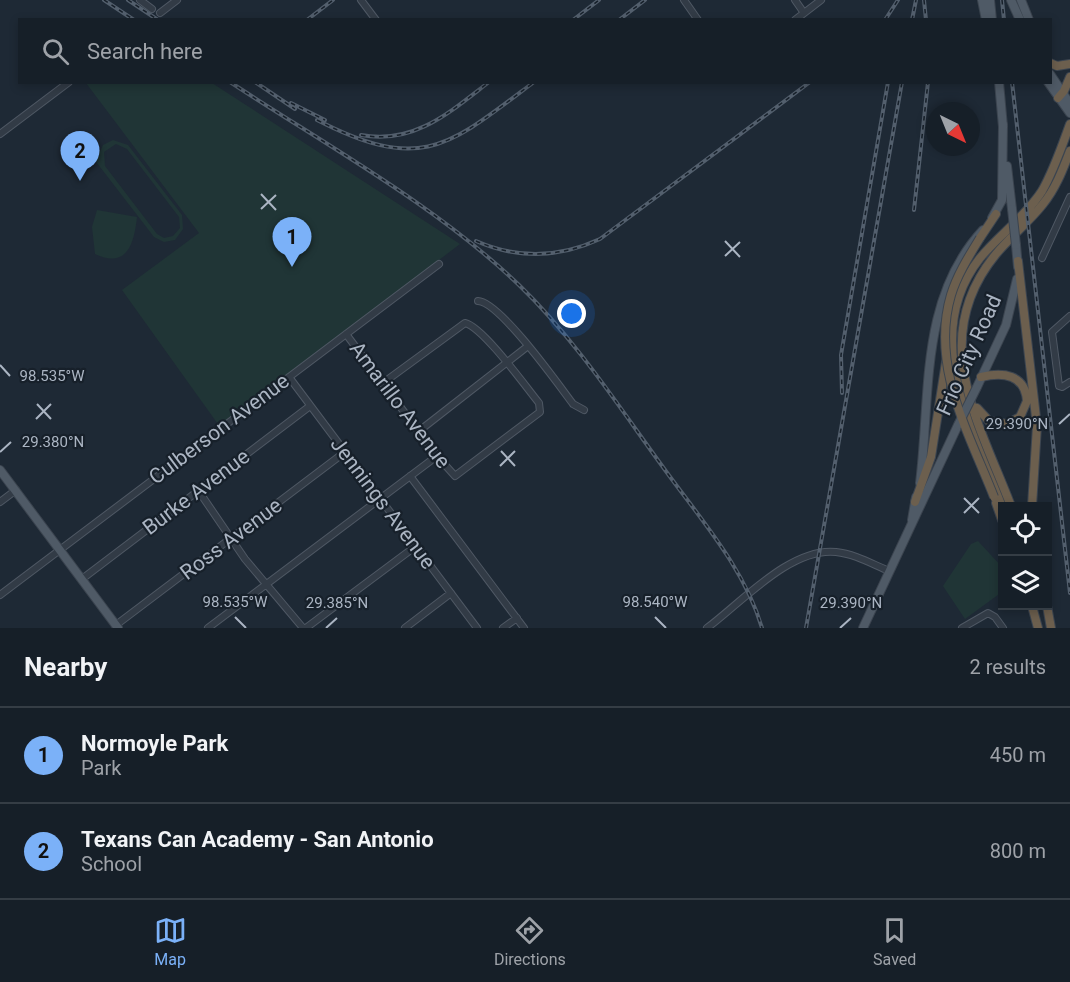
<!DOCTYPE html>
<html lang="en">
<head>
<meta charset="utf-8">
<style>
  body { margin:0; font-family:Roboto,sans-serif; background:#232c34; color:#f1f3f6 }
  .controls { position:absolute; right:18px; bottom:18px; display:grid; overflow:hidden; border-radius:0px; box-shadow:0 3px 9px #0003 }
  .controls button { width:54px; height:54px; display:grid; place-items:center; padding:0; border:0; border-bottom:2px solid #353d45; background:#161f28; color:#f1f3f6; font:30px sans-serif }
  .compass { position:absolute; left:926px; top:102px; width:54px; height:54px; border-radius:50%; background:#161f28; box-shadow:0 3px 9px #0003; rotate:137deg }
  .you { position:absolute; left:572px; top:314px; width:21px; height:21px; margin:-15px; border:4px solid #fff; border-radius:50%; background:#1a73e8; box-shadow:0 0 0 9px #1a73e833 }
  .badge { display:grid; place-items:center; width:39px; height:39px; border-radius:50%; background:#7bb1f8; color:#111; font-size:20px; font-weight:700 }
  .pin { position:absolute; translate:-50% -50px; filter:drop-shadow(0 2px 3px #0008) }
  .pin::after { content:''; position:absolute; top:32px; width:21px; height:18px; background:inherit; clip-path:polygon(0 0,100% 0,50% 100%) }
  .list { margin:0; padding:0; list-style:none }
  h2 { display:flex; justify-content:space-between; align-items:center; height:78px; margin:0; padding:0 24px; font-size:26px }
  h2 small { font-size:20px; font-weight:400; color:#9ea2a8 }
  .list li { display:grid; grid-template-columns:39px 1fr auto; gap:18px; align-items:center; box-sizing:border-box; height:96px; padding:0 24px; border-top:2px solid #353d45 }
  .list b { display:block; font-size:22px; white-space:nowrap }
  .list p { margin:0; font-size:20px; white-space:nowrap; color:#9ea2a8 }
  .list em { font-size:20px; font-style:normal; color:#9ea2a8 }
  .icon { flex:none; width:33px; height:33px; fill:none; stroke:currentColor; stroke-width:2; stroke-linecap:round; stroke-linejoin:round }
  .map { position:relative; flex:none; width:1070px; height:628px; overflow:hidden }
  .search { position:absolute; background:#161f28; box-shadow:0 3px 9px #0003; left:18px; right:18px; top:18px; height:66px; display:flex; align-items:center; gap:15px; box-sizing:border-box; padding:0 21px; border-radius:0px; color:#9ea2a8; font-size:22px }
  .sheet { height:270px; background:#161f28 }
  nav { display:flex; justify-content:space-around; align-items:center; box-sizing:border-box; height:84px; border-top:2px solid #353d45; background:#161f28; font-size:16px; color:#9ea2a8 }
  nav a { display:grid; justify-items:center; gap:3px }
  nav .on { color:#7bb1f8 }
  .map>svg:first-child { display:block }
</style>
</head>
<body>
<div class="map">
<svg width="1070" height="628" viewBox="0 0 1070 628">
  <rect width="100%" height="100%" fill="#1e2935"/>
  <path fill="#203536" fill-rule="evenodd" d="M86,83H212L460,244L220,427L122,290L199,233Z
    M113,140L128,145L182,215L183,229L175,240L164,242L154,237L90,154L93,151L98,156L103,145ZM116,144L127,149L179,217L180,228L173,236L164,238L157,234L105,166L104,152Z
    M97,210L137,217C134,244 127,269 95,254L92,227Z
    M978,541L1002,567V592L965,619L943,586L971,544Z"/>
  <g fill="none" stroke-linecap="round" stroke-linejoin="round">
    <g stroke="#4f5864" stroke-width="8">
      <path id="minor" d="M140,0L152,9
        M361,0L376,20
        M684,0L698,20
        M795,0L804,13
        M160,13L177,0
        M795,20L821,0
        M0,134L69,82
        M1042,258L1070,197
        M478,301C500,302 558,384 573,404L584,410
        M1070,316L1052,332L1059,386L1062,387L1070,382
        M346,334L437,456L455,476L540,412L539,403C526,387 483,327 465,323L383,383
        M289,377L477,628
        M419,431L528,346
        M410,476L524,628
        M198,490L245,559L303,628
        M0,502L16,490
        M82,579L310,406
        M0,595L439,264
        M116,625L345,452
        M208,628L437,456
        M306,628L416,546
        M405,628L451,593
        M503,628L517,618
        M707,628C742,602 791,547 836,552C855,554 872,564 889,571
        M962,628L988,613L995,617L1003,628"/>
    </g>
    <g stroke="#3b444f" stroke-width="10">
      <path id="major" d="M982,0L986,20
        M990,0L992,20
        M1011,0L1020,20
        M1021,0L1029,20
        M1050,74L1070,104
        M999,82L1003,127
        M1048,82L1070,113
        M1007,166L1012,209
        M992,218L1002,200L1003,124
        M1016,245L1018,267
        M977,387L1006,325L1017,279
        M0,470L118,628
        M920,483C931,395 919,299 983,230
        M912,520L916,497
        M863,628L958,425"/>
    </g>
    <g stroke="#3c4550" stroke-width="10">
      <path id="highway" d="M1050,63L1057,66L1070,64
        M1058,98L1064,91L1070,77
        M980,238L996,214
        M1018,261L1037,426L1032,506
        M977,408L989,421L1007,424L1020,417L1027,401C1025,374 1003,372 981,377
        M915,502L931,457L946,362
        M996,503L1002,520
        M1011,506C978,420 927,338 996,254C1011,236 1029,222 1043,204C1056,188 1063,169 1070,151
        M1002,507C972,430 919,335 980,258C999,235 1026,216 1042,191C1054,170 1062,146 1070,124
        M1032,606L1038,628
        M1047,606L1051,628"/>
    </g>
    <use href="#minor" stroke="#323b46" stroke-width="6"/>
    <use href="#major" stroke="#4f5a66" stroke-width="8"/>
    <use href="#highway" stroke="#6c5f4e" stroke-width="8"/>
    <g stroke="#535f6d" stroke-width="4">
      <path id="rail" d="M104,0L134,20
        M128,0L158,20
        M924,0L926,20
        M1002,0L1004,20
        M307,20L333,0
        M573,20L599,0
        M619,20L645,0
        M885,20L898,0
        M912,20L916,0
        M230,82C326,145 437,206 519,285C577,341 621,410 668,474C703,522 745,570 762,628
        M255,82L295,109
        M1012,82L1070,593
        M291,103L325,120
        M317,120C422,174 449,146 534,82
        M361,135C414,145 450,112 489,82
        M914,210L928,82
        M476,241C517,259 559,258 600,239L810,82
        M842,393L841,355L888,82
        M806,628L902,82"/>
    </g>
    <use href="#rail" stroke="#17202a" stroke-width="1.5" stroke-dasharray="4.5" stroke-linecap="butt"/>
    <g stroke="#3b444f" stroke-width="10" stroke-linecap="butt">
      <path id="major-bridge" d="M1012,209L1016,245
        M958,425L977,387"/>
    </g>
    <g stroke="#3c4550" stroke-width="10" stroke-linecap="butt">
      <path id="highway-bridge" d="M980,238C969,256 957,275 951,295C930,366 969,433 994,497"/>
    </g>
    <use href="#major-bridge" stroke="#4f5a66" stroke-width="8"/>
    <use href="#highway-bridge" stroke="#6c5f4e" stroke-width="8"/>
  </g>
  <path fill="none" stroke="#abb5c3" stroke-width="2" d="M261,194L276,210M261,209L276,195M725,241L740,257M725,256L740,242M0,365L10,376M37,404L51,419M36,419L51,404M1059,424L1070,414M501,451L515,466M0,452L11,442M500,466L515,451M964,498L979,513M964,513L979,498M235,617L246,628M655,617L666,628M326,628L337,618M840,628L851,618"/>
  <g text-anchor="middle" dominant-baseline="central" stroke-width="4.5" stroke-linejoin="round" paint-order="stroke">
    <g font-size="21" fill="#abb5c3" stroke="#17202a">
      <text transform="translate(969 355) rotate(-66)">Frio City Road</text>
      <text transform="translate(400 405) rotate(53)">Amarillo Avenue</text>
      <text transform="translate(219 429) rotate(-37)">Culberson Avenue</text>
      <text transform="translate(196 492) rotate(-37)">Burke Avenue</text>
      <text transform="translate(383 503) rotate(53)">Jennings Avenue</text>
      <text transform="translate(231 539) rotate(-37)">Ross Avenue</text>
    </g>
  </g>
  <g font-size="15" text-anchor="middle" fill="#abb5c3" stroke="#17202a" stroke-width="4.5" stroke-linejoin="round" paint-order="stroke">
    <text x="52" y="381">98.535°W</text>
    <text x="1017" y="429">29.390°N</text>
    <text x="53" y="447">29.380°N</text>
    <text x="235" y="607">98.535°W</text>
    <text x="655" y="607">98.540°W</text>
    <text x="337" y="608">29.385°N</text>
    <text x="851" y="608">29.390°N</text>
  </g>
</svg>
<div class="controls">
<button><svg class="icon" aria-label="locate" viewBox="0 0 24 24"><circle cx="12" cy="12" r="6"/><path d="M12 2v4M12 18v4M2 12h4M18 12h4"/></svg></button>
<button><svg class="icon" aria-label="layers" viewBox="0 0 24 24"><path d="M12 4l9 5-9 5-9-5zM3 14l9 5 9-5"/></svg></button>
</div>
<svg class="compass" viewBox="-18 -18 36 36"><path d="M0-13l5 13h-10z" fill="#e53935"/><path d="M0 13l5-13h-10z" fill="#9ea2a8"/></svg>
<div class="you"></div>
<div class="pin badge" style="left:292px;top:267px">1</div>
<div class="pin badge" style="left:80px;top:181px">2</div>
<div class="search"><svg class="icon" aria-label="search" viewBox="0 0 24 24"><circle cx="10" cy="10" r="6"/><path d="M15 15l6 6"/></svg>Search here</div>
</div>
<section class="sheet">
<h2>Nearby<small>2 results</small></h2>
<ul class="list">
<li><span class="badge">1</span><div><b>Normoyle Park</b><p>Park</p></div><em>450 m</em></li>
<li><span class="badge">2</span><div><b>Texans Can Academy - San Antonio</b><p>School</p></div><em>800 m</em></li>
</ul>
</section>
<nav>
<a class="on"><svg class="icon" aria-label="map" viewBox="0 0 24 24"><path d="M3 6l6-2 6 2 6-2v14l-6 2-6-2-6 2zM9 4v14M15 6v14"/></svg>Map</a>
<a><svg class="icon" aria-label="directions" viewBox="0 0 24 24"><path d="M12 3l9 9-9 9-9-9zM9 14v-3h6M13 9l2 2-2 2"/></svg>Directions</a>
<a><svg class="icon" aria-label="saved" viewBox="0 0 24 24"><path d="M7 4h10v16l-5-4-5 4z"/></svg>Saved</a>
</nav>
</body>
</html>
